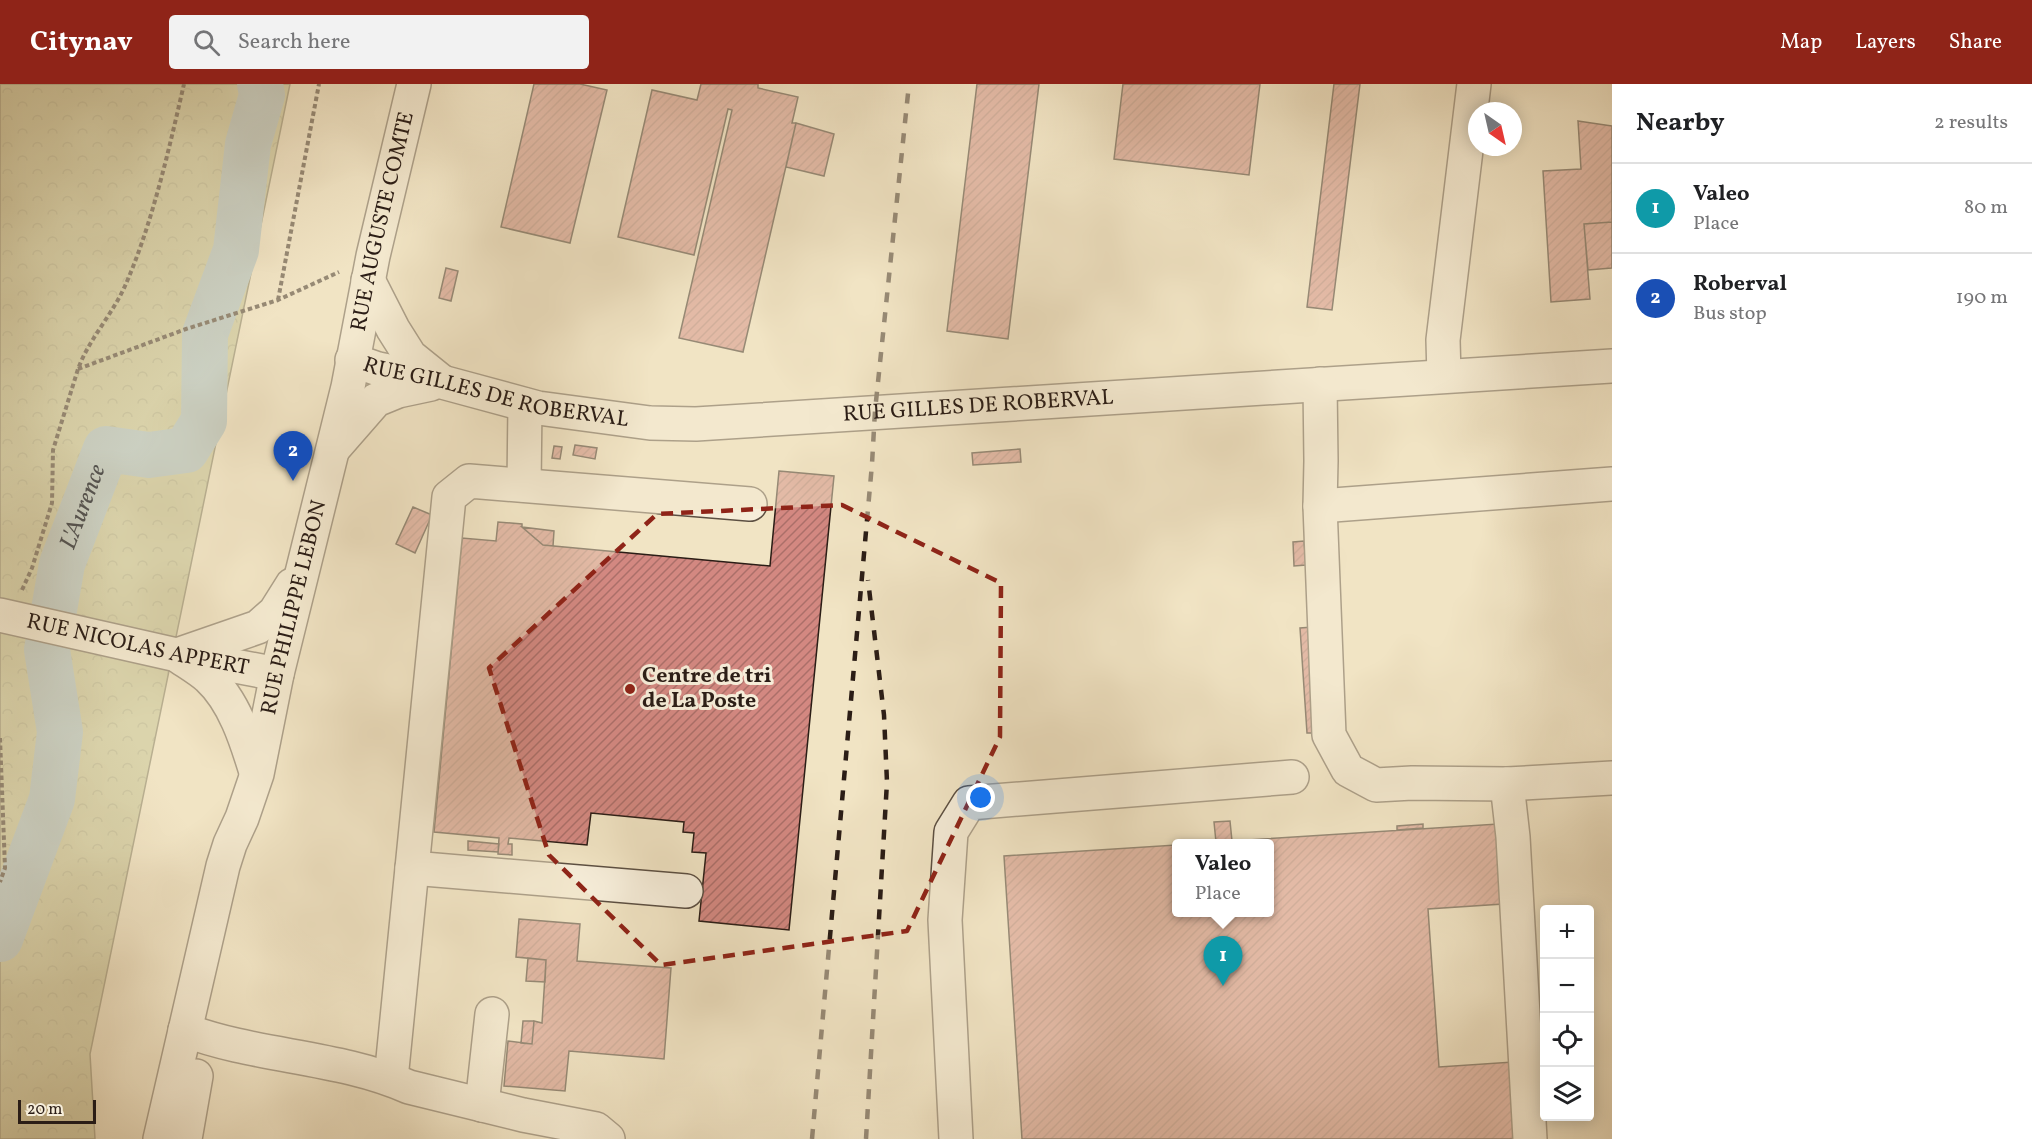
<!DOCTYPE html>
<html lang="en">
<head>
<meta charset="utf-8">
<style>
  body { margin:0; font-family:Vollkorn,serif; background:#f2f2f2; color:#202124 }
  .controls { position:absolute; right:18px; bottom:18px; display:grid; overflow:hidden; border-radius:6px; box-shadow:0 3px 15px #0003 }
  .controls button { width:54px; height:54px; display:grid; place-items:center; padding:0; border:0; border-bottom:2px solid #e0e0e0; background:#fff; color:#202124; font:30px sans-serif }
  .compass { position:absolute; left:1468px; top:18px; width:54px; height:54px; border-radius:50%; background:#fff; box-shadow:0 3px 15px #0003; rotate:146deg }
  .scale { position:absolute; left:18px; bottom:15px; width:78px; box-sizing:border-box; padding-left:6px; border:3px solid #2b1d16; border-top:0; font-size:16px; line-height:21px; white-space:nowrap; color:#2b1d16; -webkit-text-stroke:4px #f6edd9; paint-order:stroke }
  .you { position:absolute; left:981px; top:714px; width:21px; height:21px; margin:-15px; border:4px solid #fff; border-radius:50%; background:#1a73e8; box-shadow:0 0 0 9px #1a73e833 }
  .badge { display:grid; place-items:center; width:39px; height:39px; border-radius:50%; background:#8f2418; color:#fff; font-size:20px; font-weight:700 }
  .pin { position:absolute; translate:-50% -50px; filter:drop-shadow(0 2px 3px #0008) }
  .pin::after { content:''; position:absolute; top:32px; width:21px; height:18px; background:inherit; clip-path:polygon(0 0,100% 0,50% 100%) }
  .popup { position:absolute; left:1172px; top:755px; width:102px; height:78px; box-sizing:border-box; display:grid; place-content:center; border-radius:6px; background:#fff; filter:drop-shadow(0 2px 4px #0005); font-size:20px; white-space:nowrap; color:#757577 }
  .popup b { font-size:22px; color:#202124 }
  .popup::after { content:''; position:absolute; left:50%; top:100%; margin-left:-12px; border:12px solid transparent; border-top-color:#fff }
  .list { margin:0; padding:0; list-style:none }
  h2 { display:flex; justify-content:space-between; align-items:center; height:78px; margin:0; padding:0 24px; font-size:26px }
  h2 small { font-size:20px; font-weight:400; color:#757577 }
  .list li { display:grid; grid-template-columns:39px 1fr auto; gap:18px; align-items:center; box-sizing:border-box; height:90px; padding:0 24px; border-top:2px solid #e0e0e0 }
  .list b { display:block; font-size:22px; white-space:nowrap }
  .list p { margin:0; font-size:20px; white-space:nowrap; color:#757577 }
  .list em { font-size:20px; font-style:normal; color:#757577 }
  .icon { flex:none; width:33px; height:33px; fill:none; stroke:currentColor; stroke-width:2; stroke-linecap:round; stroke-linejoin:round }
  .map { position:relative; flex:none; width:1612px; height:1055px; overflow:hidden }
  header { display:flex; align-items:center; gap:36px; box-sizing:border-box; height:84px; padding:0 30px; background:#8f2418; color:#fff }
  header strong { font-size:28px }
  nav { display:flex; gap:33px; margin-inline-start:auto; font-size:21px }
  .search { width:420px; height:54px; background:#f2f2f2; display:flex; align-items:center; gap:15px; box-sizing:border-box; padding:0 21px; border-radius:6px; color:#757577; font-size:22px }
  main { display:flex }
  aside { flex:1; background:#fff }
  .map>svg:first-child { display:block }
</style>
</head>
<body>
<header>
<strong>Citynav</strong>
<div class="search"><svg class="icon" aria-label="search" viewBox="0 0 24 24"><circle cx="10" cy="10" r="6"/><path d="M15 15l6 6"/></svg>Search here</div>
<nav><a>Map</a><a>Layers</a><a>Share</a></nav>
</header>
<main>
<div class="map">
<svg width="1612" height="1055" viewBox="0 0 1612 1055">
  <defs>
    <pattern id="forest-crowns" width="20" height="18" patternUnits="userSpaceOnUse" patternTransform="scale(1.5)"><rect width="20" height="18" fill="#c1c28f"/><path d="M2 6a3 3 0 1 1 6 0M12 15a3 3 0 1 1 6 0" fill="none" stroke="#a6a67b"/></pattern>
    <pattern id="building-hatch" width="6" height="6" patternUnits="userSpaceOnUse" patternTransform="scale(1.5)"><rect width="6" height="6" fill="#d38881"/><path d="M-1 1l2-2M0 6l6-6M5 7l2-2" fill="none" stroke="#ab6f69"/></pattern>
  </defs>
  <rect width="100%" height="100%" fill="#f1e4c4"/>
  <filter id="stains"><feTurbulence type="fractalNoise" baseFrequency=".00333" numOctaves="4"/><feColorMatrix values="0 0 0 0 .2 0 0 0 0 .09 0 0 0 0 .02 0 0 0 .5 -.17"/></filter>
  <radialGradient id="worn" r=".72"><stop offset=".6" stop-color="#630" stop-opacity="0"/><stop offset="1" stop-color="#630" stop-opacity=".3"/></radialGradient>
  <path fill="url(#forest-crowns)" stroke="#767052" stroke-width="1.5" d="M0,0H290L90,970L95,1055H0Z"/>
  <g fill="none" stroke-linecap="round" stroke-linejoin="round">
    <path stroke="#a1bbc0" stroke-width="46" id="s1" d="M0,855L52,715L60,648L47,566L62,480L106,365L149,371L186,366L204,337L205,250L236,166L248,60L262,11L260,0"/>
  </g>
  <path fill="url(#building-hatch)" stroke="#2b1d16" stroke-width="1.5" d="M534,0H580L607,6L570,159L501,143Z
    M701,0H758V4L798,13L792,39H796L743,268L679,254L732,26L728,25L694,171L618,153L652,6L697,16Z
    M977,0H1039L1008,255L947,247Z
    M1123,0H1260L1249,91L1114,75Z
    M1334,0H1360L1332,226L1307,223Z
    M1578,37L1612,42V138L1584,140L1590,215L1551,218L1543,87L1581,85Z
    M796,39L834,50L824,92L786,83Z
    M1612,138V184L1588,186L1584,140Z
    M446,184L458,187L451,217L439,214Z
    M575,361L597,364L595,375L573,371Z
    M554,362L562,363L560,375L552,374Z
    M1020,365L1021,378L973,381L972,369Z
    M779,387L834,392L789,846L699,837L706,769L692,768L694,749L683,748L684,738L591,729L587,761L509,754L508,760H512V771L498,770L499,754L434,748L462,454L496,457L498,438L522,440V443L543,461L770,482Z
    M413,423L432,431L415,469L396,460Z
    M522,443L554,447L553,462L543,461Z
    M1304,457L1306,481L1294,482L1293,458Z
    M1313,543L1320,649H1307L1300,544Z
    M1230,737L1232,757L1498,740L1503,820L1428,825L1439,983L1513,978L1518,1055H1022L1004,772L1176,761V828H1270V760H1198L1216,758L1214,738Z
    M1423,740V744L1397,746V742Z
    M468,757L499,760L498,768L468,766Z
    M519,835L580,840L577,877L671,884L664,975L569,967L565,1007L504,1002L508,957L532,960L534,937L542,939L546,876L516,873Z
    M528,874L546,876L545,898L526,897Z
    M523,937H534L532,960L521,959Z"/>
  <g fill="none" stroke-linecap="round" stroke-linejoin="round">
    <g stroke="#5c4f42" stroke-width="36">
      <g id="minor">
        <path d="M368,196L393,245L410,272L441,297"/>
        <path id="s2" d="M352,276L378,285L442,298L538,324L650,339L696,340L1612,282"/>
        <path d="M1444,292L1443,256L1474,0"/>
        <path d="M1320,300L1321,377L1320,422L1329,651L1348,686L1376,701L1412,699L1507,700L1612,694"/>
        <path d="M335,363L376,316L398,307L431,300"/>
        <path d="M524,401L525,321"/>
        <path d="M1320,422L1612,400"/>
        <path id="s3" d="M0,531L177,571L277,590"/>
        <path d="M177,571L258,543L275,528L292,501"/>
        <path d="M181,574C190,580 200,586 208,593C234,617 246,655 256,688"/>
        <path d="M1507,700L1513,753L1530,1055"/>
        <path d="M412,784L686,807"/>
        <path d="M185,946C255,973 340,972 409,1003L523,1031L596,1045L608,1055"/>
        <path d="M391,995L449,413L469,397L750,420"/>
        <path d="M482,1021L492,930"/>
        <path id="s4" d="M160,1055L223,782L230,760L242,734L257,690L277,590L348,303L373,172L414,0"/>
        <path d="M185,1055L196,992"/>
        <path d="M956,1055L945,836L951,748L969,719L1292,693"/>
      </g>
    </g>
    <path stroke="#2b1d16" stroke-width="4" stroke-dasharray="4.5 3" stroke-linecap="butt" d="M278,216L319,0
      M78,285L186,245L278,216L339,188
      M22,506L32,484L52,419L53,366L78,285C89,255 112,231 125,202C152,141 169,65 184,0
      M0,654L5,784L0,798"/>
    <use href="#minor" stroke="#f6edd9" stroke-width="33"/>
    <path stroke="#2b1d16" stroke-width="4.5" stroke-dasharray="10 10" stroke-linecap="butt" d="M812,1055L872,380L875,327L909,0
      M866,1055L887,698L884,631L868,496"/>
  </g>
  <path d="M0 0H1612V1055H0ZM842,421L1001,499L1000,653L907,847L661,881L549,771L489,584L657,430Z" fill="#f1e4c4" fill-opacity=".55" fill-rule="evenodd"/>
  <path fill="none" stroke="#8f2418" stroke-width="4.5" stroke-dasharray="12 8" stroke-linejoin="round" d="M842,421L1001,499L1000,653L907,847L661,881L549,771L489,584L657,430Z"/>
  <circle fill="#8f2418" stroke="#f6edd9" stroke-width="2" cx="630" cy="605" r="6"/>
  <g text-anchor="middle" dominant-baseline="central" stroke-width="6" stroke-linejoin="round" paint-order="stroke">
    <g font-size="22" fill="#2b1d16" stroke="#f6edd9">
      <text stroke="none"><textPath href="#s4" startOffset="945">RUE AUGUSTE COMTE</textPath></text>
      <text stroke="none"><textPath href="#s2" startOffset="148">RUE GILLES DE ROBERVAL</textPath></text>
      <text stroke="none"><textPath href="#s2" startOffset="634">RUE GILLES DE ROBERVAL</textPath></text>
      <text stroke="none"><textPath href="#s4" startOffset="549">RUE PHILIPPE LEBON</textPath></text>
      <text stroke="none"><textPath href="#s3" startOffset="141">RUE NICOLAS APPERT</textPath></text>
    </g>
    <g font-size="22" font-weight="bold" fill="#2b1d16" stroke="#f6edd9" text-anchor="start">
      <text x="642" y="592">Centre de tri<tspan x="642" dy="25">de La Poste</tspan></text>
    </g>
    <g font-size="24" font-style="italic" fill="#545452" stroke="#f6edd9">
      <text stroke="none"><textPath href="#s1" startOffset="448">L'Aurence</textPath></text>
    </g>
  </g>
  <rect width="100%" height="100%" filter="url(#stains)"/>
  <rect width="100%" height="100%" fill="url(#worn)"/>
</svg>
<div class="controls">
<button>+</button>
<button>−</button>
<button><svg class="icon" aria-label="locate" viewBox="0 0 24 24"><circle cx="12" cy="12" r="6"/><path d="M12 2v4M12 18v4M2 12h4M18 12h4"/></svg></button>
<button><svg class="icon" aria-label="layers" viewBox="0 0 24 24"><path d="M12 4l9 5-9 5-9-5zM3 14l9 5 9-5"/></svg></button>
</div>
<svg class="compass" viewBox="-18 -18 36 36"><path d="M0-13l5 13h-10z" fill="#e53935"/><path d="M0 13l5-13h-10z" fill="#757577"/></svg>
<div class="scale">20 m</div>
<div class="you"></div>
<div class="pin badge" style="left:1223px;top:902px;background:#0f9aa8">1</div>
<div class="popup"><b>Valeo</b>Place</div>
<div class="pin badge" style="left:293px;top:397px;background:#1a4fb4">2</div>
</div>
<aside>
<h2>Nearby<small>2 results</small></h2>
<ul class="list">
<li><span class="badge" style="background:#0f9aa8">1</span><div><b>Valeo</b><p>Place</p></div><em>80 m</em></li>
<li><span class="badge" style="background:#1a4fb4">2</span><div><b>Roberval</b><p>Bus stop</p></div><em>190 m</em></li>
</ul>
</aside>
</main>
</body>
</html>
